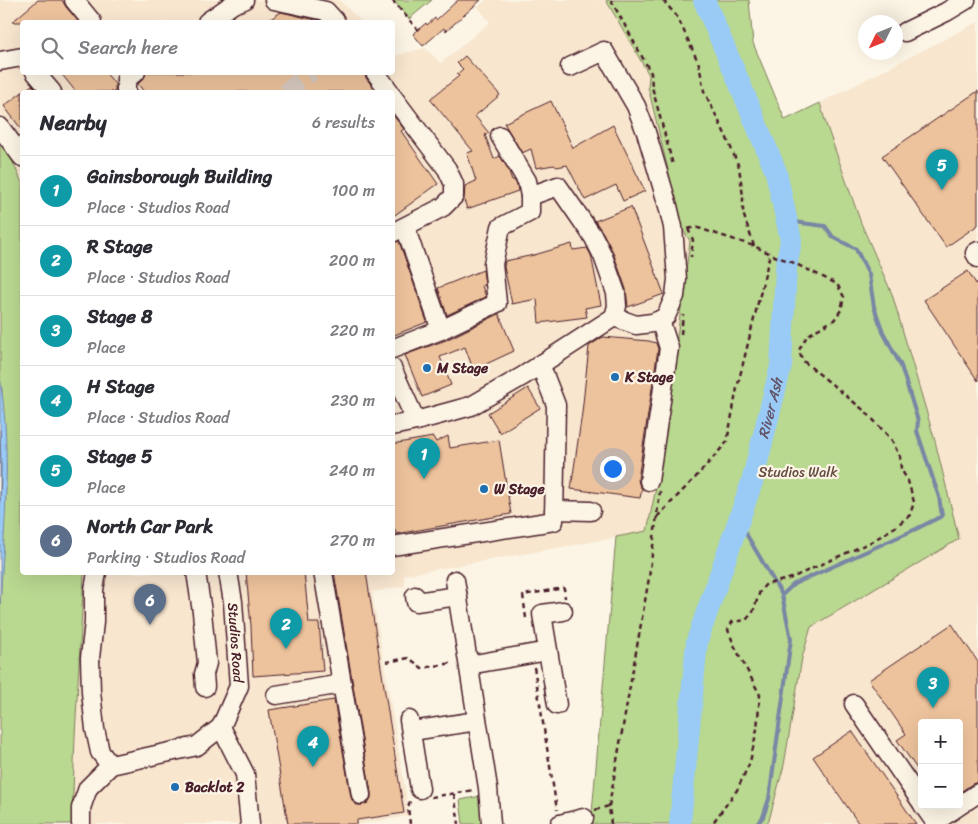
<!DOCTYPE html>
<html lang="en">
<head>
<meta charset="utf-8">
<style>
  body { margin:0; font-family:Sriracha,sans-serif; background:#f7f7f7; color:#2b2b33 }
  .controls { position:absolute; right:15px; bottom:15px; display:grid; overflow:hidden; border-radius:5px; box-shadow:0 5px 20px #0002 }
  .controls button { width:45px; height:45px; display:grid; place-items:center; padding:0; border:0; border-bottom:1px solid #e1e1e2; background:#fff; color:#2b2b33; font:25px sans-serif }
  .compass { position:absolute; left:858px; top:15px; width:45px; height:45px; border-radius:50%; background:#fff; box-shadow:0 5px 20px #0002; rotate:227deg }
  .you { position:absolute; left:612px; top:468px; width:18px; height:18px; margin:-12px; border:4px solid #fff; border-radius:50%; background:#1a73e8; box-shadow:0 0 0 8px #1a73e833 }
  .badge { display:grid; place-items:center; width:32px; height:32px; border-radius:50%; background:#2563eb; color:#fff; font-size:16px; font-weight:700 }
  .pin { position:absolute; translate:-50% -41px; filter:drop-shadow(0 1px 2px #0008) }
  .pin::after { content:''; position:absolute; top:26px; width:18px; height:15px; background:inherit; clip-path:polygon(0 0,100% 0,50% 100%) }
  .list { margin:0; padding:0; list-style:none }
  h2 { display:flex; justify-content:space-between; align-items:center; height:65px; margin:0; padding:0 20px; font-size:21px }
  h2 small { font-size:16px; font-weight:400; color:#7c7c81 }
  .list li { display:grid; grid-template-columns:32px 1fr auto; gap:15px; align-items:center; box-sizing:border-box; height:70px; padding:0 20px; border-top:1px solid #e1e1e2 }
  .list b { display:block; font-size:19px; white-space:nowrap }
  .list p { margin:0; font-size:16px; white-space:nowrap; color:#7c7c81 }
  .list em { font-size:16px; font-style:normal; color:#7c7c81 }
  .icon { flex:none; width:28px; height:28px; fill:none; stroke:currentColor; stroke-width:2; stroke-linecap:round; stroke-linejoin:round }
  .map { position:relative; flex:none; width:978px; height:824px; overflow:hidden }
  .search { position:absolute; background:#fff; box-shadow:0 5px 20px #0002; left:20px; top:20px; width:375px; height:55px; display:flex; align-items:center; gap:12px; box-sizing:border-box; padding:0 18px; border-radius:5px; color:#7c7c81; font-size:19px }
  .panel { position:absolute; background:#fff; box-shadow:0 5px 20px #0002; left:20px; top:90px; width:375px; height:485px; border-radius:5px }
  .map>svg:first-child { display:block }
</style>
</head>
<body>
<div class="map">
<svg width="978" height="824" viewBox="0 0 978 824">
  <rect width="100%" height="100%" fill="#fcf5e5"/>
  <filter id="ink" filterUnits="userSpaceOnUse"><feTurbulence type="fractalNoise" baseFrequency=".02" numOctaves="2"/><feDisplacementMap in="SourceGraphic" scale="10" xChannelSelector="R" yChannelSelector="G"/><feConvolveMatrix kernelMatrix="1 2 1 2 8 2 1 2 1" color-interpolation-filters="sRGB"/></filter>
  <g filter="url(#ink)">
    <path fill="#f8e6cf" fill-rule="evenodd" d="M0,0H339L362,22H22V72H392L393,52L397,55L425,48L441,63L490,22L478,7L486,0H606L649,75L648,87L682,228L690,241L658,478L647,532L404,575L405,586L372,592L406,794L408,816L360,824H72L75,736L84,573L392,572V92H22V183L8,151L21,141L0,113Z
      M978,22V824H766L769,820L784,765L802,658L811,627L959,538L935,441L892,294L861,223L826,124L820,103ZM922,723H959V805H922Z"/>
    <path fill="#b9d890" stroke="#827c5e" d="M393,0H432L409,19Z
      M606,0H749L753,43L785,120L820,103L826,124L861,223L892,294L935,441L959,539L811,627L802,658L784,765L769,820L766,824H591L616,537L647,531L658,478L690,241L682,228L648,87L649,75Z
      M0,141L8,151L22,183V572L84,573L75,736L72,824H0V606L6,472L2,391L0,378Z
      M481,796L484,824H463L460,800Z"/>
    <path fill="#99cbf6" stroke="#7986a5" d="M0,378C12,453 4,531 0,606Z"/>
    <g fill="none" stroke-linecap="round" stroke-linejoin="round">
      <path stroke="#6a647c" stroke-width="1" d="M0,430L1,471L0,500"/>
      <path stroke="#7986a5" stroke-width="4" d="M738,520L782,595L791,639L769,799L763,817L757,824
        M782,595L794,584L916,529L942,516L939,497L917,431L918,421L901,366L883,332L874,307L869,275L856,249L833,237L825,226L786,221"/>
      <path stroke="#99cbf6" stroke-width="22" id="s1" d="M680,824L697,641L752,482L781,366L786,269L791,240L776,172L739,82L704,0"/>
    </g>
    <path fill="#edc39d" stroke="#4a1f2b" d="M38,0H62L66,7L79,22H12Z
      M458,0H481L446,31L444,28L423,46L413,34L426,23L427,25L435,18L436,20Z
      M281,12L320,21L322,22H266Z
      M465,56L500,95L475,116L489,133L485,135L494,159L500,156L508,169L512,180H514L517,185L518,191L467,209L464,200L465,186L476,181L467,153L473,151L430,99L459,76L457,74L463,69L457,63Z
      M60,72H105L115,84V92H76Z
      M147,72H364L366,78L377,92H144L138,84L142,80Z
      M32,85L38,92H22V130L4,106Z
      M978,91V225L946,247L882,156Z
      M551,101L573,148L613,125L645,191L623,201L616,185L585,200L567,165L557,167L554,165L536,168L531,149L522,153L504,123Z
      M392,114L404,129L401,131L438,184L392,217Z
      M631,207L664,294L628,307L626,289L613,252L603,233L595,221Z
      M399,241L427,322L392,336V243Z
      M572,244L573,250L587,248L591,255L601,305L585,308L587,317L539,323L537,299L512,304L504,267L505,261L534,255Z
      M483,270L485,285L482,286L486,297L447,315L438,288Z
      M968,271L978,287V381L924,300Z
      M499,314L514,351L484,365L487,372L476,377L465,347L440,357L451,385L422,397L405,355L446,340Z
      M603,337L649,341L656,343L658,349L638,479L639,484L642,489L640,498L571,489L582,413L589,346Z
      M528,388L540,408L500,433L488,413Z
      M448,436L450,448L499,440L511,514L396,534L395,529L392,530V444L433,437L436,442Z
      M246,572H304L309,623H319L323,671L253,676L251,626Z
      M334,572H366L404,813L357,820V824H288L269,710L334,700L351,797L353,802L357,805H362L368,803L371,798V793Z
      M952,624L978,662V782L972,784L959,793V723H922V776L897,740L906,734L869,680Z
      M852,731L916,824H859L813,757Z"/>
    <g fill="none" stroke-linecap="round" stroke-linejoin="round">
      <path stroke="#d8cac0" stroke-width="18" stroke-dasharray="18 9" stroke-linecap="butt" d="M285,92L312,72"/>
      <g stroke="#4a1f2b" stroke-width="21">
        <g id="minor">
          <path d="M74,0L92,22"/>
          <path d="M274,0L326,11L336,22"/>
          <path d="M207,22L233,4L244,0"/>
          <path d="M905,32L946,12L966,0"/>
          <path d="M0,61L22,57V58"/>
          <path d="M570,67L604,51L636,106L646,132L668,206L673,227L677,279L675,296L666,316L660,320L652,323L636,325L614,317"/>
          <path d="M35,72L52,92"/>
          <path d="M375,72L390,92"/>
          <path d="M126,92V79L136,72"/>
          <path d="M392,96L447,169L454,184V196L443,207L392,233"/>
          <path d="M0,127L22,157"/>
          <path d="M500,136L527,181L530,196"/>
          <path d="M405,227L441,330"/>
          <path d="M978,251L975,253L978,258"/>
          <path d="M392,349L441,330L497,303L493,264L501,227L530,212V196L558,186L594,238L603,256L616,293L617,306L614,317L523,376L471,406L416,421L392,426"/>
          <path d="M392,368L416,421"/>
          <path d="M649,481L669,348L660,320"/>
          <path d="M554,510L591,511"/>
          <path d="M392,546L554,521L556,405L540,364"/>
          <path d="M97,572L94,590V622L90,658L91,692L95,729L100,752L110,765"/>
          <path d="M196,572L202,612L207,663L204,674L205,687"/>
          <path id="s2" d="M228,572L233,602L239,686L221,727L245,774L250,824"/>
          <path d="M323,572L361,795"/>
          <path d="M455,580L488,788L491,824"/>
          <path d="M415,596L416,602L458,596"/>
          <path d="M469,665L548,651"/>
          <path d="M276,695L342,684"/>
          <path d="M854,704L922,803"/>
          <path d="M557,705L542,614L563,611"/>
          <path d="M409,720L420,789"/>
          <path d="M412,731L477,721"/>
          <path d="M923,805L935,822L978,793"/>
          <path d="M81,824V808L88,788L111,765L197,746L221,727"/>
          <path d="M560,824L584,818"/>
        </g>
      </g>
      <path stroke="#4a1f2b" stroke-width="2.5" stroke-dasharray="5 4" stroke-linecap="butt" d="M392,0L418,30
        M611,0L651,73L652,87L673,165
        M663,0L678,18L699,64L704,91L726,136L739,167L743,196V213L754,246
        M688,229L695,227L754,246L777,257L792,262L837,284L844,297L841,310L834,320L816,330L807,336L799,350L802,360L866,412L891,439L900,457L901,469L908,481L914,502L910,515L895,527L873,541L789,579L766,584L760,591L753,612L746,620L732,622L728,630L735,647L760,695L757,729L750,762L737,790L712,824
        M688,229L693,240L691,257
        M681,334L683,315
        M657,517L695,478L727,442L737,388L770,254
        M526,618L523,595L564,588L565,598
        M386,662L409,658L422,668L453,663
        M534,667L557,810
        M454,794L459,824
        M431,797L475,790
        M595,810L609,806
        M410,824L408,807L410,801H411
        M611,824L609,806L649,578L660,491"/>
      <use href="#minor" stroke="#fcf5e5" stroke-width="18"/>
    </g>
  </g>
  <g fill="#1f6fb2" stroke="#fcf5e5" stroke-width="2">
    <circle cx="427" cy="368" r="5"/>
    <circle cx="615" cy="377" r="5"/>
    <circle cx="484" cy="489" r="5"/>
    <circle cx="175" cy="787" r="5"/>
  </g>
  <g text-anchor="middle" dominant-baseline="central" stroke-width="4.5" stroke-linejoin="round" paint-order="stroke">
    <g font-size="14" font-weight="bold" fill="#4a1f2b" stroke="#fcf5e5" text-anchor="start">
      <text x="437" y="368">M Stage</text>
      <text x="625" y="377">K Stage</text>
      <text x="494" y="489">W Stage</text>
      <text x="185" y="787">Backlot 2</text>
    </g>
    <g font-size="14" fill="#664d44" stroke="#fcf5e5">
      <text x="798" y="472">Studios Walk</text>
    </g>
    <g font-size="14" fill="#4a1f2b" stroke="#fcf5e5">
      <text stroke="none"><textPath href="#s2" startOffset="71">Studios Road</textPath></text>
    </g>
    <g font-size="15" font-style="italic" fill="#625368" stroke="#fcf5e5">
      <text stroke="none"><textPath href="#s1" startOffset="428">River Ash</textPath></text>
    </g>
  </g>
</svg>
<div class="controls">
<button>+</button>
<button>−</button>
</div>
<svg class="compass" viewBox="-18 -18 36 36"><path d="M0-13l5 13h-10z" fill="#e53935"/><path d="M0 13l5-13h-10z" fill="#7c7c81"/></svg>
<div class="you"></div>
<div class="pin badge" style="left:424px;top:479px;background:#0f9aa8">1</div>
<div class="pin badge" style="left:286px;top:649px;background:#0f9aa8">2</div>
<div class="pin badge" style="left:933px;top:708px;background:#0f9aa8">3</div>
<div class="pin badge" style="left:313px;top:767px;background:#0f9aa8">4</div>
<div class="pin badge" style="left:942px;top:190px;background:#0f9aa8">5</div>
<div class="pin badge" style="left:150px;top:625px;background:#5c6f8a">6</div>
<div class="search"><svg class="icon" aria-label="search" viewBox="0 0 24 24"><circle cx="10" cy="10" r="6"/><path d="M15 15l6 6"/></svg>Search here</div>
<section class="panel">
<h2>Nearby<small>6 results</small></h2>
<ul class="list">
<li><span class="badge" style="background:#0f9aa8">1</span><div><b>Gainsborough Building</b><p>Place · Studios Road</p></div><em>100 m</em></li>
<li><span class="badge" style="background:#0f9aa8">2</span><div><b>R Stage</b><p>Place · Studios Road</p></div><em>200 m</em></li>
<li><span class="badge" style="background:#0f9aa8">3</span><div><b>Stage 8</b><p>Place</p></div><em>220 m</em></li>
<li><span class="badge" style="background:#0f9aa8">4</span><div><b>H Stage</b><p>Place · Studios Road</p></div><em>230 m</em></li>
<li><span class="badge" style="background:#0f9aa8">5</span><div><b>Stage 5</b><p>Place</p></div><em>240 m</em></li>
<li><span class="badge" style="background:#5c6f8a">6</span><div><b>North Car Park</b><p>Parking · Studios Road</p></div><em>270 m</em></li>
</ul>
</section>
</div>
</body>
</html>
